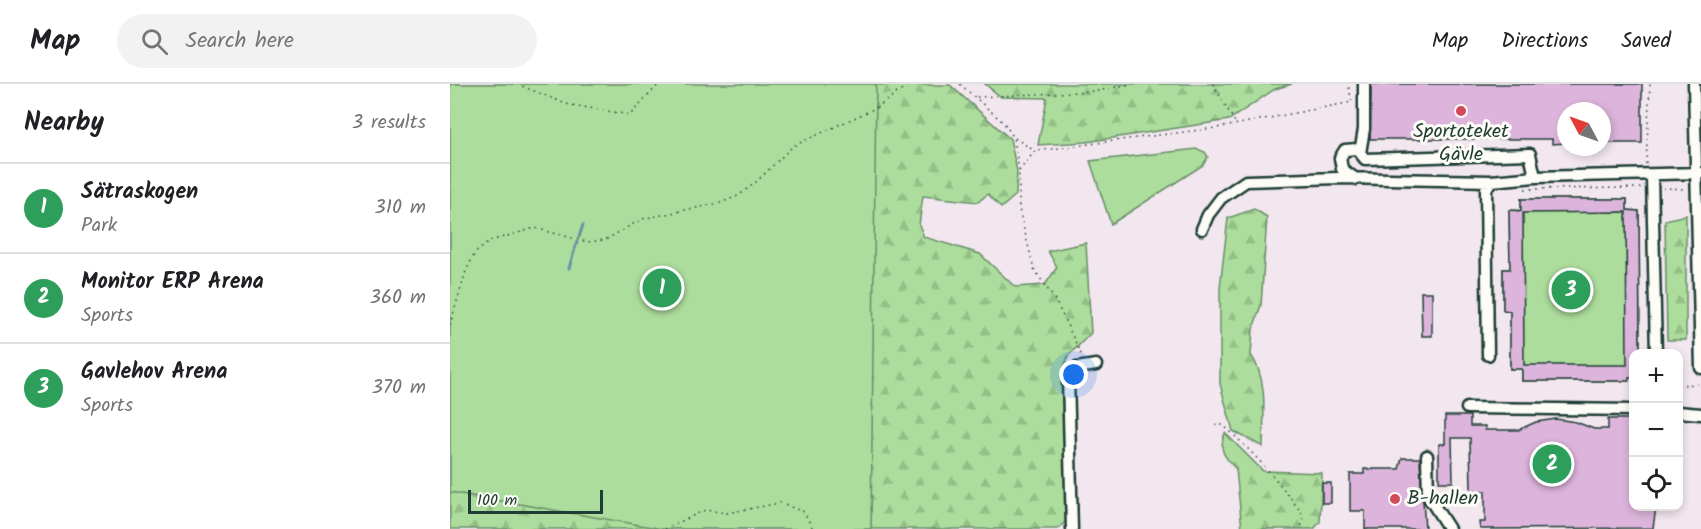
<!DOCTYPE html>
<html lang="en">
<head>
<meta charset="utf-8">
<style>
  body { margin:0; font-family:Kalam,sans-serif; background:#f2f2f2; color:#202124 }
  .controls { position:absolute; right:18px; bottom:18px; display:grid; overflow:hidden; border-radius:12px; box-shadow:0 3px 9px #0003 }
  .controls button { width:54px; height:54px; display:grid; place-items:center; padding:0; border:0; border-bottom:2px solid #e0e0e0; background:#fff; color:#202124; font:30px sans-serif }
  .compass { position:absolute; left:1107px; top:18px; width:54px; height:54px; border-radius:50%; background:#fff; box-shadow:0 3px 9px #0003; rotate:311deg }
  .scale { position:absolute; left:18px; bottom:15px; width:135px; box-sizing:border-box; padding-left:6px; border:3px solid #1f3d34; border-top:0; font-size:16px; line-height:21px; white-space:nowrap; color:#1f3d34; -webkit-text-stroke:4px #fdfcf7; paint-order:stroke }
  .you { position:absolute; left:624px; top:291px; width:21px; height:21px; margin:-15px; border:4px solid #fff; border-radius:50%; background:#1a73e8; box-shadow:0 0 0 9px #1a73e833 }
  .badge { display:grid; place-items:center; width:39px; height:39px; border-radius:50%; background:#7c3aed; color:#fff; font-size:20px; font-weight:700 }
  .pin { position:absolute; translate:-50% -50%; border:3px solid #fff; box-shadow:0 2px 6px #0006 }
  .list { margin:0; padding:0; list-style:none }
  h2 { display:flex; justify-content:space-between; align-items:center; height:78px; margin:0; padding:0 24px; font-size:26px }
  h2 small { font-size:20px; font-weight:400; color:#757577 }
  .list li { display:grid; grid-template-columns:39px 1fr auto; gap:18px; align-items:center; box-sizing:border-box; height:90px; padding:0 24px; border-top:2px solid #e0e0e0 }
  .list b { display:block; font-size:22px; white-space:nowrap }
  .list p { margin:0; font-size:20px; white-space:nowrap; color:#757577 }
  .list em { font-size:20px; font-style:normal; color:#757577 }
  .icon { flex:none; width:33px; height:33px; fill:none; stroke:currentColor; stroke-width:2; stroke-linecap:round; stroke-linejoin:round }
  .map { position:relative; flex:none; width:1251px; height:445px; overflow:hidden }
  header { display:flex; align-items:center; gap:36px; box-sizing:border-box; height:84px; padding:0 30px; background:#fff; border-bottom:2px solid #e0e0e0 }
  header strong { font-size:28px }
  nav { display:flex; gap:33px; margin-inline-start:auto; font-size:21px }
  .search { width:420px; height:54px; background:#f2f2f2; display:flex; align-items:center; gap:15px; box-sizing:border-box; padding:0 21px; border-radius:33px; color:#757577; font-size:22px }
  main { display:flex }
  aside { flex:1; background:#fff }
  .map>svg:first-child { display:block }
</style>
</head>
<body>
<header>
<strong>Map</strong>
<div class="search"><svg class="icon" aria-label="search" viewBox="0 0 24 24"><circle cx="10" cy="10" r="6"/><path d="M15 15l6 6"/></svg>Search here</div>
<nav><a>Map</a><a>Directions</a><a>Saved</a></nav>
</header>
<main>
<aside>
<h2>Nearby<small>3 results</small></h2>
<ul class="list">
<li><span class="badge" style="background:#2e9e5b">1</span><div><b>Sätraskogen</b><p>Park</p></div><em>310 m</em></li>
<li><span class="badge" style="background:#2e9e5b">2</span><div><b>Monitor ERP Arena</b><p>Sports</p></div><em>360 m</em></li>
<li><span class="badge" style="background:#2e9e5b">3</span><div><b>Gavlehov Arena</b><p>Sports</p></div><em>370 m</em></li>
</ul>
</aside>
<div class="map">
<svg width="1251" height="445" viewBox="0 0 1251 445">
  <defs>
    <pattern id="forest-firs" width="22" height="20" patternUnits="userSpaceOnUse" patternTransform="scale(1.5)"><rect width="22" height="20" fill="#addd9c"/><path d="M5 1l3.5 6h-7zM16 11l3.5 6h-7z" fill="#94bf87"/></pattern>
  </defs>
  <rect width="100%" height="100%" fill="#f3e7ef"/>
  <filter id="ink" filterUnits="userSpaceOnUse"><feTurbulence type="fractalNoise" baseFrequency=".0167" numOctaves="2"/><feDisplacementMap in="SourceGraphic" scale="12" xChannelSelector="R" yChannelSelector="G"/><feConvolveMatrix kernelMatrix="1 2 1 2 8 2 1 2 1" color-interpolation-filters="sRGB"/></filter>
  <g filter="url(#ink)">
    <path fill="url(#forest-firs)" stroke="#668d68" stroke-width="1.5" d="M0,0L500,1L560,55L567,87L566,111L551,124L538,110L528,118L473,112L469,141L474,153L530,170L565,203L595,201L607,183L598,167L636,159L641,249L618,272L611,292L617,436L608,445H0Z
      M535,0H842L825,5L779,36L636,58L588,61L597,14L551,13Z
      M804,125L817,133L811,221L803,245L801,271C819,297 813,333 813,363L783,347L770,300V204L778,134Z
      M1236,131V256H1217L1215,136Z
      M775,349L813,387L872,389L870,438L864,445H792L786,385C774,373 768,365 775,349Z"/>
    <path fill="#addd9c" stroke="#668d68" stroke-width="1.5" d="M0,0H426L421,445H213L0,408Z
      M747,65L755,68L758,73L753,81L661,140L640,77Z
      M1071,115H1177V126L1189,127L1190,269L1184,270L1179,297H1072V285H1060V227L1053,226V185H1060L1059,126H1071Z"/>
    <g fill="none" stroke-linecap="round" stroke-linejoin="round">
      <path stroke="#6594a7" stroke-width="3" d="M129,153L133,141
        M119,184L127,158"/>
    </g>
    <path fill="#ddb5dc" stroke="#1f3d34" stroke-width="1.5" fill-rule="evenodd" d="M921,0H1192V59H1152V27H1116V59L1102,60V55H920Z
      M1071,115H1177V126L1189,127L1190,270H1184V294H1179V297H1072V285H1060V227L1053,226V185H1060L1059,126L1071,127ZM1176,128L1177,281H1074L1073,129Z
      M971,208H982V252H972Z
      M995,332H1020V342H1035V346H1068L1086,338L1106,335L1126,338L1144,345H1158V335H1184V423H1206L1203,444L1030,445L1029,438H1035V407H1021L1020,354H1002L1003,398H989V360H995Z
      M952,374H970L975,445H915V427H900V390H914V385H949Z
      M872,399H881V419H872Z"/>
    <g fill="none" stroke-linecap="round" stroke-linejoin="round">
      <g stroke="#1f3d34" stroke-width="15">
        <path id="minor" d="M1244,0L1251,284
          M910,69L914,45V0
          M1202,92L1206,270
          M906,95L892,85L890,74L895,66L907,65L915,75L1080,70L1085,93
          M752,145L758,131L771,114L796,97L888,94L1041,97L1085,93L1251,89
          M1038,271L1036,105L1041,97
          M1017,324L1184,326
          M1228,328L1251,330
          M977,372L978,412L999,445
          M622,445L618,293L627,284L646,281"/>
      </g>
      <path stroke="#1f3d34" stroke-width="1.5" stroke-dasharray="1.5 4.5" stroke-linecap="butt" d="M67,0L116,20L180,31L209,0
        M510,0L554,39L564,54L569,87V125L584,185L605,216L632,272
        M763,0L786,40
        M527,13L647,7L681,0
        M565,54L583,66
        M1196,80L1200,0
        M569,87L585,67L773,43L902,18L898,0
        M1213,104L1235,105
        M1075,105L1193,104
        M0,241L16,187L25,169L40,157L85,144L137,158L155,156L192,135L270,119L288,112L305,99L343,62L428,23L459,0
        M1228,301L1251,300
        M765,341H773C804,369 829,397 853,431L851,445
        M215,445L255,426L277,429L330,419L354,428L363,445"/>
      <use href="#minor" stroke="#fdfcf7" stroke-width="10"/>
    </g>
  </g>
  <g fill="#d1495b" stroke="#fdfcf7" stroke-width="2">
    <circle cx="1011" cy="27" r="6"/>
    <circle cx="945" cy="415" r="6"/>
  </g>
  <g text-anchor="middle" dominant-baseline="central" stroke-width="6" stroke-linejoin="round" paint-order="stroke">
    <g font-size="20" fill="#1f3d34" stroke="#fdfcf7">
      <text x="1011" y="48">Sportoteket<tspan x="1011" dy="23">Gävle</tspan></text>
      <text x="957" y="415" text-anchor="start">B-hallen</text>
    </g>
  </g>
</svg>
<div class="controls">
<button>+</button>
<button>−</button>
<button><svg class="icon" aria-label="locate" viewBox="0 0 24 24"><circle cx="12" cy="12" r="6"/><path d="M12 2v4M12 18v4M2 12h4M18 12h4"/></svg></button>
</div>
<svg class="compass" viewBox="-18 -18 36 36"><path d="M0-13l5 13h-10z" fill="#e53935"/><path d="M0 13l5-13h-10z" fill="#757577"/></svg>
<div class="scale">100 m</div>
<div class="you"></div>
<div class="pin badge" style="left:212px;top:204px;background:#2e9e5b">1</div>
<div class="pin badge" style="left:1102px;top:380px;background:#2e9e5b">2</div>
<div class="pin badge" style="left:1121px;top:206px;background:#2e9e5b">3</div>
</div>
</main>
</body>
</html>
